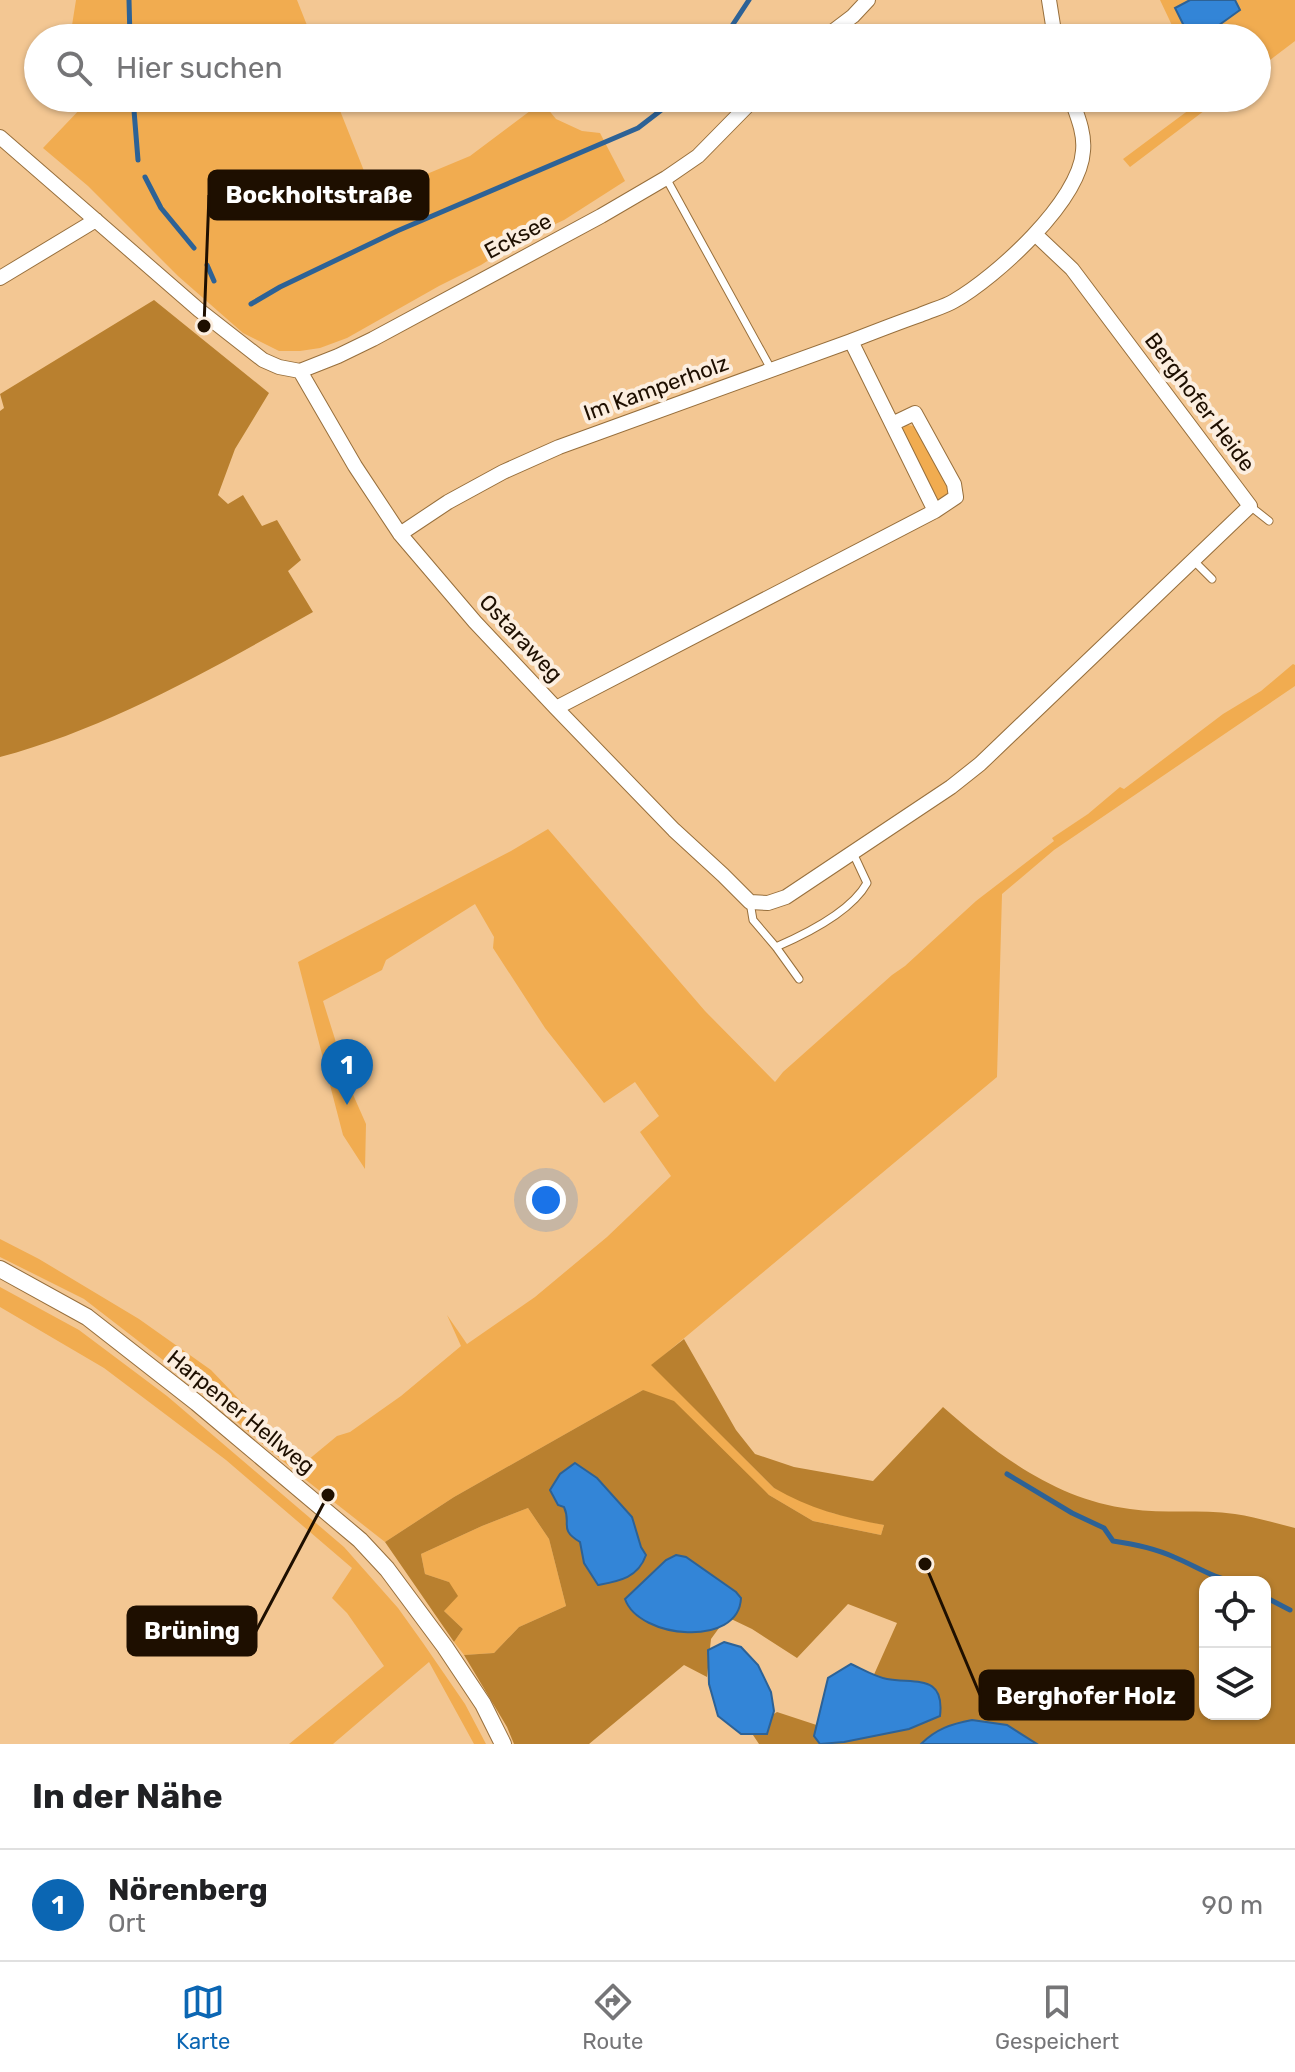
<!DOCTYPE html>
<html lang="de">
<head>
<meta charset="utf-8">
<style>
  body { margin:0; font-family:Rubik,sans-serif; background:#f2f2f2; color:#202124 }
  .controls { position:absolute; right:24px; bottom:24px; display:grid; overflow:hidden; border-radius:16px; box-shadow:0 2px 6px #0004 }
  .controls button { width:72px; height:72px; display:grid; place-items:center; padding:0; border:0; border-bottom:2px solid #e0e0e0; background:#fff; color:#202124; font:40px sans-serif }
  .you { position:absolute; left:546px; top:1200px; width:28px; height:28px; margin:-20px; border:6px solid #fff; border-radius:50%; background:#1a73e8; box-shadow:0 0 0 12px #1a73e833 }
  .badge { display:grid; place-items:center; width:52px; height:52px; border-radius:50%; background:#0b66b3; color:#fff; font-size:26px; font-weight:700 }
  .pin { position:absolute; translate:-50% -66px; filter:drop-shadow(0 2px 4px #0008) }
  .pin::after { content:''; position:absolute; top:42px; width:28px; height:24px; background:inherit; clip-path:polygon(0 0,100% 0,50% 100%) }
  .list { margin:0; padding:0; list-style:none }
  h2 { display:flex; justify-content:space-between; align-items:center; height:104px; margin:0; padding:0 32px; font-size:34px }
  h2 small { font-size:26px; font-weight:400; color:#757577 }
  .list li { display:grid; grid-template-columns:52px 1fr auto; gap:24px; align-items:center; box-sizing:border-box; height:112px; padding:0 32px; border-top:2px solid #e0e0e0 }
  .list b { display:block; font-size:30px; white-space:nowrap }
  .list p { margin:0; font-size:26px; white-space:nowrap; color:#757577 }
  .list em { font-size:26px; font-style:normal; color:#757577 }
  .icon { flex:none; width:44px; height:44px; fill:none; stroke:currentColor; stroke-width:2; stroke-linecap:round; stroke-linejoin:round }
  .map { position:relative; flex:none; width:1295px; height:1744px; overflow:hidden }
  .search { position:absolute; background:#fff; box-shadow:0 2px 6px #0004; left:24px; right:24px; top:24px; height:88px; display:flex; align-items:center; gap:20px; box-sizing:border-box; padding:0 28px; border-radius:44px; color:#757577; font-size:30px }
  .sheet { height:216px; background:#fff }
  nav { display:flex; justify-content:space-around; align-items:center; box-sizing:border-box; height:112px; border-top:2px solid #e0e0e0; background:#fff; font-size:22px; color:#757577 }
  nav a { display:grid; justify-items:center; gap:4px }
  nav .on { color:#0b66b3 }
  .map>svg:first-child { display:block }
</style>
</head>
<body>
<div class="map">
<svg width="1295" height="1744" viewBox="0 0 1295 1744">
  <rect width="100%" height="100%" fill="#f3c793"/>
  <path fill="#f1ac50" d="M76,0H297L312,38H70Z
    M1160,0H1295V41L1257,70V38H1178Z
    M83,98H335L374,196L470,156L542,102L556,119L582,131L600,133L625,181L564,220L519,241L481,265L439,286L347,338L320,348L300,351H279L243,333L178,276L88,186L43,148L84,105Z
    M1205,98H1221L1130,167L1123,159Z
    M906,425L915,426L922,431L949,490L946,496L939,499L933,498L902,429Z
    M1293,664L1295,665V686L1054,850L1002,894L997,1077L652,1365L774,1488L832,1513L884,1525L881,1535L813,1521L769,1495L643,1390L454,1497L385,1542L297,1473L172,1367L84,1299L0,1257V1239L39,1259L139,1319L211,1370L302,1465L337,1436L350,1432L401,1396L461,1346L447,1315L467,1344L535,1297L607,1237L671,1176L640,1132L659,1116L635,1082L604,1103L545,1028L493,948L494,937L475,904L386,960L382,970L323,1001L351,1090L366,1124L365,1169L343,1135L298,962L511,851L548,829L705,1011L775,1082L783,1072L892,975L905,966L976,901L1054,841L1052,838L1088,814L1120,787L1124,789L1136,780L1223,714L1261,691Z
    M0,1287L79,1330L167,1396L344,1547L398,1608L423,1643L465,1704L486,1744H474L429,1662L333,1744H289L384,1666L347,1613L332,1598L352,1568L226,1460L104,1368L0,1307Z
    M528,1508L549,1539L566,1606L519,1627L494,1653L464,1655L454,1642L463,1629L444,1611L449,1582L425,1574L421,1554L482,1526Z"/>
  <path fill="#b9802f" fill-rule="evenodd" d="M154,300L269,393L235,449L218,495L228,504L243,495L262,526L277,520L301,560L288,571L313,612C215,667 109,728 0,757V411L4,408L0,394Z
    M684,1339L736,1430L755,1454L794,1467L873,1481L943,1407C997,1455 1057,1500 1130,1509C1164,1514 1200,1509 1235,1514C1255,1517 1275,1523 1295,1528V1744H759L749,1729L777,1712L847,1735L897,1623L848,1604L797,1658L752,1629L727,1617L711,1639L707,1677L684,1665L589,1744H514L507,1727L464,1655L494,1653L519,1627L566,1606L549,1539L528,1508L482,1526L421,1554L425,1574L449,1582L458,1596L444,1611L463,1629L454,1642L385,1542L454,1497L643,1390L674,1401L769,1495L813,1521L881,1535L884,1525C845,1518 808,1508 774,1488L651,1365ZM1205,1582H1265V1714H1205Z"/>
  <path fill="#3385d7" stroke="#2d6296" stroke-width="2" d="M1190,0H1235L1240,10L1201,38H1190L1175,8Z
    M575,1463L597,1478L632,1517L641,1547L646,1555C638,1578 619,1581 598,1585L584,1563L580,1542C558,1529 572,1524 564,1507L558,1505L550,1490L560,1474Z
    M676,1555L686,1557L736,1592L741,1598C739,1648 639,1639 625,1599L666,1560Z
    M724,1642L741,1647L758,1665L771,1692L774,1711L767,1734H741L718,1716L709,1684L708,1650Z
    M851,1664C862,1669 875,1677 887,1679C916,1684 945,1674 940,1716L909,1729L844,1742L820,1744L814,1736L828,1678Z
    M972,1720L1007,1725L1037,1744H921C936,1729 951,1724 972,1720Z"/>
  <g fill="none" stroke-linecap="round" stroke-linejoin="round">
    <path stroke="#2d6296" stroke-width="5" d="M129,0L130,38
      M724,38L749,0
      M133,98L138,160
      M145,177L161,208L194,248
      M207,265L214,281
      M251,304L280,287L397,231L638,128L677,98
      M1007,1474L1072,1513L1104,1528L1113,1541C1134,1544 1154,1548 1174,1557C1196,1566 1214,1579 1237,1582
      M1265,1597L1290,1610"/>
    <g stroke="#976f3c" stroke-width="9">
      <path id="service" d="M666,178L771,369
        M1250,506L1269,521
        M1194,561L1212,579
        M750,902L753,920L776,947L799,979
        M776,947C806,934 851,912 867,883L853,853"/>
    </g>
    <g stroke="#976f3c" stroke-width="16">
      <path id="minor" d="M1049,0L1055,38
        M824,38L853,16L868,0
        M0,137L199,310L263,360L279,367L300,371L338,356L373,339L601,216L666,178L698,156L755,98
        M0,278L96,220
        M851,341C874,332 897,323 920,315C931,310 944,307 954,301C996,277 1080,201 1083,151C1085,133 1077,115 1071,98
        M300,371L355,466L400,534L475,622L556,708L674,830L723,875L750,902L768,903L786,897L951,787L980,764L1250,506L1072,269L1035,234
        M892,424L915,413L954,484L956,497L935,511
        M400,534L448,502L503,472L559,447L851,341L935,511L556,708"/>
    </g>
    <g stroke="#976f3c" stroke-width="18">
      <path id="tertiary" d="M0,1269L87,1317L197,1403L360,1540L387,1569L445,1647L483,1704L503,1744"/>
    </g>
    <use href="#service" stroke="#fff" stroke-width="7"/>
    <use href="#minor" stroke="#fff" stroke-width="14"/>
    <use href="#tertiary" stroke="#fff" stroke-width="16"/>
  </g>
  <g text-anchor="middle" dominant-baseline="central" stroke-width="8" stroke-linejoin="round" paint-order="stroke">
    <g font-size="22" fill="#1e0f00" stroke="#fceedf">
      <text transform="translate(518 236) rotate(-28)">Ecksee</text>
      <text transform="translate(656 388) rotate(-20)">Im Kamperholz</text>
      <text transform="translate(1200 402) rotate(53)">Berghofer Heide</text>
      <text transform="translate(521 638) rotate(47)">Ostaraweg</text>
      <text transform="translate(241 1412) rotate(39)">Harpener Hellweg</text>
    </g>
  </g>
  <path fill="none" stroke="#1e0f00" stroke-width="3" d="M204 326L209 195M328 1495L256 1631M925 1564L980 1695"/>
  <g fill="#1e0f00" stroke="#fceedf" stroke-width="3">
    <circle cx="204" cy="326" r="8"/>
    <circle cx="328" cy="1495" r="8"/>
    <circle cx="925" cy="1564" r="8"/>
  </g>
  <g fill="#1e0f00" stroke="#1e0f00" stroke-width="3">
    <rect x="209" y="171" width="219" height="48" rx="8"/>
    <rect x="128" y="1607" width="128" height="48" rx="8"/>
    <rect x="980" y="1671" width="213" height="48" rx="8"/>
  </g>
  <g font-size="24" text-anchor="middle" font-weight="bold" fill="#fff">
    <text x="319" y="203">Bockholtstraße</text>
    <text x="192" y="1639">Brüning</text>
    <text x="1086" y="1704">Berghofer Holz</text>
  </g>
</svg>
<div class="controls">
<button><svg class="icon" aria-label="locate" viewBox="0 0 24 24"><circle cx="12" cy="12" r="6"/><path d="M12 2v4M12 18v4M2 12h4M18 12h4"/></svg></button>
<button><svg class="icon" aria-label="layers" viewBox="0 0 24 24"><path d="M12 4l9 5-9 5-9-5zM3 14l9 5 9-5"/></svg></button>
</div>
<div class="you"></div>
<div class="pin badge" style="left:347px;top:1105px">1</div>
<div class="search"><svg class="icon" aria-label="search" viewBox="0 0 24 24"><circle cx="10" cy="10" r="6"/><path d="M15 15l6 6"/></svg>Hier suchen</div>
</div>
<section class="sheet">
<h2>In der Nähe<small></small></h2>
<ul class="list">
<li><span class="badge">1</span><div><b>Nörenberg</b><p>Ort</p></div><em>90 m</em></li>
</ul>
</section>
<nav>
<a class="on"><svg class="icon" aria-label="map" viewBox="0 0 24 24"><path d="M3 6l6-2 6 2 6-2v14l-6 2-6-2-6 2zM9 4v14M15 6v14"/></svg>Karte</a>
<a><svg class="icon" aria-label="directions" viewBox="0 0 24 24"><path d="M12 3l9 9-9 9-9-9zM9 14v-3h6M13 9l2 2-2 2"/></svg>Route</a>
<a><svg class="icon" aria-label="saved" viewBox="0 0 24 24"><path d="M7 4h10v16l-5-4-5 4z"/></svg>Gespeichert</a>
</nav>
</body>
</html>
